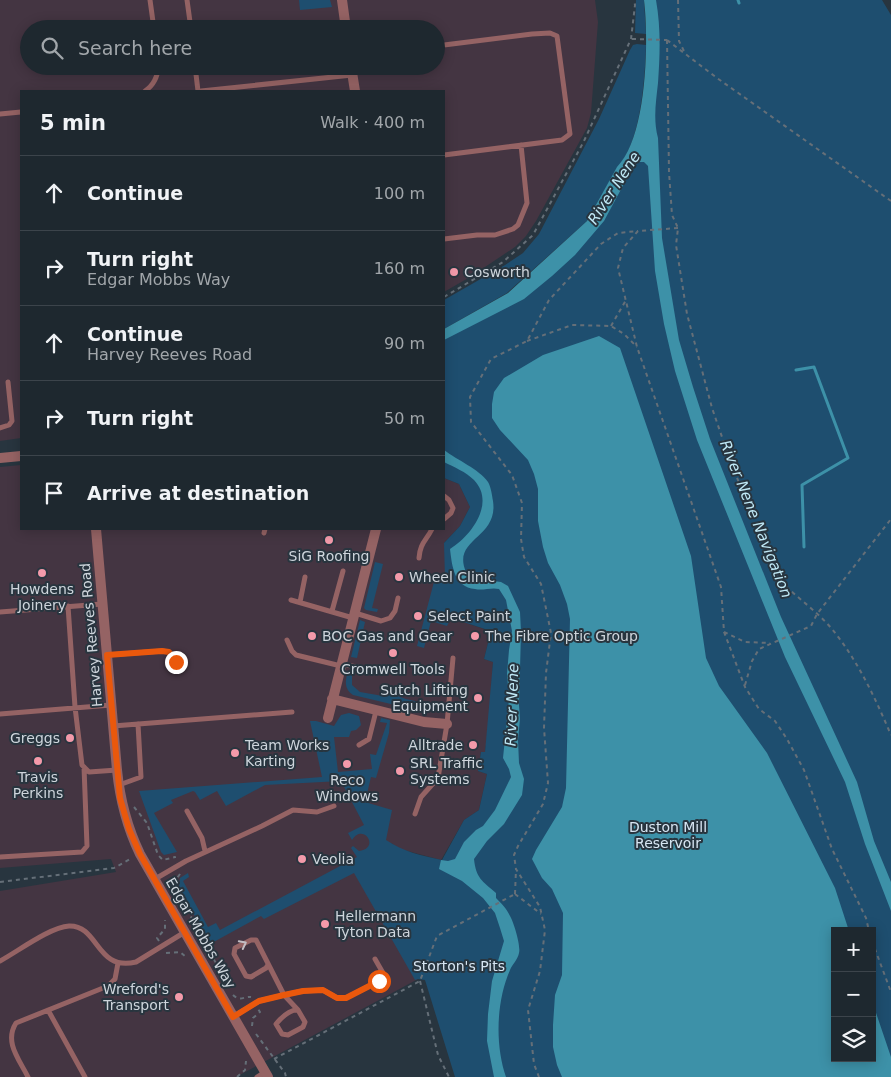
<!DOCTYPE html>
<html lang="en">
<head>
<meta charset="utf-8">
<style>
  body { margin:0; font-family:"DejaVu Sans",sans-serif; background:#263037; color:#f1f3f6 }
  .controls { position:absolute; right:15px; bottom:15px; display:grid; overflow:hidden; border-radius:0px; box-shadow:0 2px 12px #0003 }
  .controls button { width:45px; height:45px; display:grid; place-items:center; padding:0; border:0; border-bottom:1px solid #3c444b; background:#1e282f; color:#f1f3f6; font:25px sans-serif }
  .stop { position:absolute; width:15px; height:15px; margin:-11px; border:4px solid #ea580c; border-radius:50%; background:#fff }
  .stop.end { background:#ea580c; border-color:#fff; box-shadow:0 1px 5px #0008 }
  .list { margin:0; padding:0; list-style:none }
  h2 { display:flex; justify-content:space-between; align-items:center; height:65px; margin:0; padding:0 20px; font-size:21px }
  h2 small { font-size:16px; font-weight:400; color:#a1a6aa }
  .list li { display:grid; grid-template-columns:32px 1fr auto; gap:15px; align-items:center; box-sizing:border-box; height:75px; padding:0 20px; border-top:1px solid #3c444b }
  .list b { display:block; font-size:19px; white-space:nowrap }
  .list p { margin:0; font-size:16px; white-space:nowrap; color:#a1a6aa }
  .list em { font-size:16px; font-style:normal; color:#a1a6aa }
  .icon { flex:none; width:28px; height:28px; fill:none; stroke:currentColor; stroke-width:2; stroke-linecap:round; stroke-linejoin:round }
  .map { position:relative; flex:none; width:891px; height:1077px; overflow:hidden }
  .search { position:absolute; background:#1e282f; box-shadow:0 2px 12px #0003; left:20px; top:20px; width:425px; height:55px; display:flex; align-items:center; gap:12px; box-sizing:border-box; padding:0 18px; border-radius:28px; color:#a1a6aa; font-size:19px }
  .panel { position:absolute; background:#1e282f; box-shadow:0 2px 12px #0003; left:20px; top:90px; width:425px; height:440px; border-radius:0px }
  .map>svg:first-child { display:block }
</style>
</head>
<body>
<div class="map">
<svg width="891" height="1077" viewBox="0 0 891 1077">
  <rect width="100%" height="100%" fill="#28353f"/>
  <path fill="#443542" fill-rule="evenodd" d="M0,0H595L598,22L591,113L587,128L536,221L526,236L515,247L470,277L444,292V91H21V438L0,441ZM29,29H436V66H29Z
    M21,465V529H444V478L459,484L470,507L460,526L444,543L469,624L491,631L484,659L493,662L489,723L485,752H481L478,771L487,774L479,810L464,820L441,860L400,849L391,843L418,979L236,1077H0V891L116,872L111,859L0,868V467Z"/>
  <path fill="#1e4e6f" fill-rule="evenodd" d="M299,0H330L332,7L300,10Z
    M636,0H644L646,34L635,33Z
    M652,0H882L891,15V1077H455L425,980L418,979L415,980L354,873L264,919L261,916L210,944L179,887L180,878L188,873L189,877L183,881L208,927L216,923L220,930L357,857L351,848L353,846L359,851C381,848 363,822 352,840L348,833L364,825L341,781L265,785L226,806L217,791L200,800L195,792L193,791L171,800L173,803L154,813L177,852L164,855L161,852L139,791L322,777L310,721H316L334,726L341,715L349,713L359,716L361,725L356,730L351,731L349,737H334L338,772L372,769L370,754L376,755L387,723L380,722L381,718L390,720L389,733L376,778L371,777L365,802L392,810L386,840C404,852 420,855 442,860L464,820L479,810L487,774L478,771L481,752H485L493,662L484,659L491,631L451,618L447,626L431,621L424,648L417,646L435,578H445L444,543L460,526L470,507L459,484L444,478V334L511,299L579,239L645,140ZM835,931H872V1058H835Z
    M637,44L646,45C645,78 641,143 617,168L587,221L507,293L444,329V300L505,265L523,253L539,234L599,119L630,50L633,45Z
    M375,562L383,564L372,608L378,609L377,612L366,610L364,608Z
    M360,620L365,622L357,658L351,657Z
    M348,671L352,672V685L360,692L383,696L384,691L406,699L428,704L421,710H416L353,695C344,689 345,681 348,671Z"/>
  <path fill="#3d91a8" d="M644,0H656C661,28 660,55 658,83C656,102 653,119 658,138L662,238L679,340L693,387L710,439L781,617L857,782L874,841L891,882V911L865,844L845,782L785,657L697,440L675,371L664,324L655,271L648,166L644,162H639L633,167L604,221L575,255L552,276L524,299L444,340V329L508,293L587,221L617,167C647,137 649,41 644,0Z
    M599,336L620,348L691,556L706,658L719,686L767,753L835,888L849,931H835V1058H872V1001L891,1057V1077H562L557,1065L553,1047V1025L555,995L562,975L563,913L552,889L542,878L532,859L536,850L562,807L566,788L570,619L567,604L560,585L548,563L543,547L538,521V489L534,474L528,460L500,430L492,418V404L494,392L504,378L543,355Z
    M444,450C457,460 479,469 488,482C491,487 492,495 493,501C499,541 446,538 469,578L501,582L508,586L520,612L521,632L519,705L520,719L518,740L519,763L524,779L522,795L504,824L487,841L474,859C476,878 482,881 496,893V898C501,903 507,909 510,916C514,923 521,946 519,953C518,959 512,965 510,970C496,1002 495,1045 506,1077H494L487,1041L488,1014L492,981L504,941L500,928L495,913L483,898L462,881L439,869L441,860L448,861L455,859L464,842L476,830L483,826L495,810L511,777L509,769L503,758L509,699L507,674L509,650L512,631L506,600L499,589C491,587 483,591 475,589C454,587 452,566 450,549C471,536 496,503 474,480C466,472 454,467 444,462Z"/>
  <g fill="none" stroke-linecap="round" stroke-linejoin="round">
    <path stroke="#3d91a8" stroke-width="3" d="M738,0L739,3
      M796,370L814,367L848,458L802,485L804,547"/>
    <path stroke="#656f78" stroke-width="2" stroke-dasharray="4 4" stroke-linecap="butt" d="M678,0L679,41L684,51
      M632,39L667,40
      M667,40L669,172L672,215L678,228L676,245L687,314L712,408L731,463L778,579C797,598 820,613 836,634C860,665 876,700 891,735
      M667,40L717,78L891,201
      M678,228L638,231L623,248L618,268L637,347L721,587L724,632L745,687L759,709L775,721L787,739L804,770L832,849L866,918L869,931
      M444,297L503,262L533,235L584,141L631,39L635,5L634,0
      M611,326L626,300
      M527,341L572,325L611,326L624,334L637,347
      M724,632L745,642L770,643
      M745,685L752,661L759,649L811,626L817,614L891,519
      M134,807L147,823L158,855L163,860L175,857V858
      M180,874L175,881L176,889L225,980
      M0,882L114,868L132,858
      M515,894L541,914
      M515,894L516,869
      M159,941L157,938L165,929V920
      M872,941L891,992
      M166,953L180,952L186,957
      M420,981L438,1055L449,1077
      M233,995C240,1002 245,996 251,997
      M252,1026L253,1018L260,1012L258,1009
      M256,1034L285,1073L286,1077
      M274,1059L420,981L437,936L515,894
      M237,1077L245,1070L246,1061
      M539,1077L534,1064L528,1010L540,971L545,930L540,907L516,869L514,855L518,846L543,804L548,783L544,728L546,673L551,633L541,584L524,557L521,539L522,503L512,475L471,422L470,397L491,359L527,341L549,300L601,244L618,233L638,231"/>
    <path stroke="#956364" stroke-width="5" d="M150,0L154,29
      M187,0L191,29
      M436,46L532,34L550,33L557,36L570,134L562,140L444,155
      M195,66L198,91
      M145,91C154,85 157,77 159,66
      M201,91L352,75
      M0,114L21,112
      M444,239L477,235H495L513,229L518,225L527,203L521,145
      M0,428L9,425L12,421L8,382
      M444,496L449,500L453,508L451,513L444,519
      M264,533L265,529
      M419,558C420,543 426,541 432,529
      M291,600L353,618
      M300,602L305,577
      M68,606L75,707L82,765L89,772L117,770
      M332,611L343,571
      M0,612L102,604
      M355,613L381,621L390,618L395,611L398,598
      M287,640L292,651L296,655L341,666
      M107,655L162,651L169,652L176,662L177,668
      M342,664L376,671
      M0,714L111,705
      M113,726L292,712
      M359,745L369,739L376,711
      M119,785L141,777L138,724
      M187,811L202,838L205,851
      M415,814L421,797L438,778L447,724L453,658
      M0,857L82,852L87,846L84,767
      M155,879L186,861L262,826L293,810L317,812L334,806
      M0,961C17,952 50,927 69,926C99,925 96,972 136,962L185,932
      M268,965L266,968L251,977L246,976L234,954L235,948L251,940H256L284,995L303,991L323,990L337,998H346L379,981L383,973L375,959
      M48,1010L85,1077
      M233,1017L259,1001L284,995L298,1010L305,1022L303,1027L288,1035L282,1034L276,1024C281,1018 290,1009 298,1010
      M28,1077C19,1059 4,1042 16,1023L108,986L115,979L118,963
      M257,1077L265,1072"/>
    <path stroke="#956364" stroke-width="10" d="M342,0L346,29
      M351,66L355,91
      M0,458L21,456
      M96,529L117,770C120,800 127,827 140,854L268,1077
      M332,699L424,722L447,724
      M328,718L376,529"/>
  </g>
  <defs><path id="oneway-chevron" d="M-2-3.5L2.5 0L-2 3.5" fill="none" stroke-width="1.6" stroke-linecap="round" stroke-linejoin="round" transform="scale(1.25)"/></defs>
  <use stroke="#c3bec4" href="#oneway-chevron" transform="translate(243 944) rotate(-27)"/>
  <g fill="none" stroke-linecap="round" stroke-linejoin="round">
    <path stroke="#ea580c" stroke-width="6" d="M176,662L169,652L162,651L107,655L120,798L129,829L140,854L233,1017L259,1001L284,995L303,991L323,990L337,998H346L379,981"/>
  </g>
  <g fill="#f39aaa" stroke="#28353f" stroke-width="2">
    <circle cx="454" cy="272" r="5"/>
    <circle cx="329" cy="540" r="5"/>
    <circle cx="42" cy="573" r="5"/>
    <circle cx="399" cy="577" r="5"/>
    <circle cx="418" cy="616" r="5"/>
    <circle cx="312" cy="636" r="5"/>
    <circle cx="475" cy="636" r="5"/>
    <circle cx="393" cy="653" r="5"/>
    <circle cx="478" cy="698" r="5"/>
    <circle cx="70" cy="738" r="5"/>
    <circle cx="473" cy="745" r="5"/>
    <circle cx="235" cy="753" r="5"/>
    <circle cx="38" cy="761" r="5"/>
    <circle cx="347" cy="764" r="5"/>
    <circle cx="400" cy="771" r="5"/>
    <circle cx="302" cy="859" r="5"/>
    <circle cx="325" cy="924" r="5"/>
    <circle cx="179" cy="997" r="5"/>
  </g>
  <g text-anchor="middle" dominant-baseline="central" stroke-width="4" stroke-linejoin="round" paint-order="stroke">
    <g font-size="14" fill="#ced5dc" stroke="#28353f" text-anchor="start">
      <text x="464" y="272">Cosworth</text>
      <text x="329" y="556" text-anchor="middle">SiG Roofing</text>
      <text x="409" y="577">Wheel Clinic</text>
      <text x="42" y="589" text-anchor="middle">Howdens<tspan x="42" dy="16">Joinery</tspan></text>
      <text x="428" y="616">Select Paint</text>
      <text x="322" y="636">BOC Gas and Gear</text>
      <text x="485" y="636">The Fibre Optic Group</text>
      <text x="393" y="669" text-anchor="middle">Cromwell Tools</text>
      <text x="468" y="690" text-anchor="end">Sutch Lifting<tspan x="468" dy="16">Equipment</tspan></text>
      <text x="60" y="738" text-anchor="end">Greggs</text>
      <text x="245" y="745">Team Works<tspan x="245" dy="16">Karting</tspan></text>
      <text x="463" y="745" text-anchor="end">Alltrade</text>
      <text x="410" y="763">SRL Traffic<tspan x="410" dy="16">Systems</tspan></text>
      <text x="38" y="777" text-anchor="middle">Travis<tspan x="38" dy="16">Perkins</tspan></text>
      <text x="347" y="780" text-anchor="middle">Reco<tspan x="347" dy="16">Windows</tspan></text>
      <text x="312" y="859">Veolia</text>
      <text x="335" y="916">Hellermann<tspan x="335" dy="16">Tyton Data</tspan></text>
      <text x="169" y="989" text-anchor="end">Wreford's<tspan x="169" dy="16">Transport</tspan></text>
    </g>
    <g font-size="14" fill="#ced5dc" stroke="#28353f">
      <text transform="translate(91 635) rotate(-95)">Harvey Reeves Road</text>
      <text transform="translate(201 933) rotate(60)">Edgar Mobbs Way</text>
    </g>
    <g font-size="14" fill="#d7e6f3" stroke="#28353f">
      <text x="668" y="827">Duston Mill<tspan x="668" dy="16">Reservoir</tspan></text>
      <text x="459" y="966">Storton's Pits</text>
    </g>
    <g font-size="15" font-style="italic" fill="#c0e9f6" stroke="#28353f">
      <text transform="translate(614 188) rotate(-57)">River Nene</text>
      <text transform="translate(756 519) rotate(68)">River Nene Navigation</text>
      <text transform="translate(512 705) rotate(-88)">River Nene</text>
    </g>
  </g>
</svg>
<div class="controls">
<button>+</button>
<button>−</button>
<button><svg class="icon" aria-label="layers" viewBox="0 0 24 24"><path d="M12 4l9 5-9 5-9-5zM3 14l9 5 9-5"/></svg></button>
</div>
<div class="stop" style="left:379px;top:981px"></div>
<div class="stop end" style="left:176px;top:662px"></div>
<div class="search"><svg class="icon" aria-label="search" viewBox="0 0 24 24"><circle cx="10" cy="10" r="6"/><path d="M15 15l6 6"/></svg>Search here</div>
<section class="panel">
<h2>5 min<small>Walk · 400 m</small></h2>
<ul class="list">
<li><svg class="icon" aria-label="ahead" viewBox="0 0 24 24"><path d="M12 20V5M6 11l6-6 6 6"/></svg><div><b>Continue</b></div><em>100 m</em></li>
<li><svg class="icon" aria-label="right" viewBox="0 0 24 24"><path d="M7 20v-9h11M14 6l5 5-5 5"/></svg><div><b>Turn right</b><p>Edgar Mobbs Way</p></div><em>160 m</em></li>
<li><svg class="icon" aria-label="ahead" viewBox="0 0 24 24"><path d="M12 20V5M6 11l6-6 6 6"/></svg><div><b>Continue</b><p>Harvey Reeves Road</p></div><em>90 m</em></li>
<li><svg class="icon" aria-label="right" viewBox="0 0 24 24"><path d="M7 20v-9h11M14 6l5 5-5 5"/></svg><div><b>Turn right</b></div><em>50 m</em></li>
<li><svg class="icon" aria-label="arrive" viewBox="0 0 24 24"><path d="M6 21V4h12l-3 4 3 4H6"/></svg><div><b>Arrive at destination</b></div></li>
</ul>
</section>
</div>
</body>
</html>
